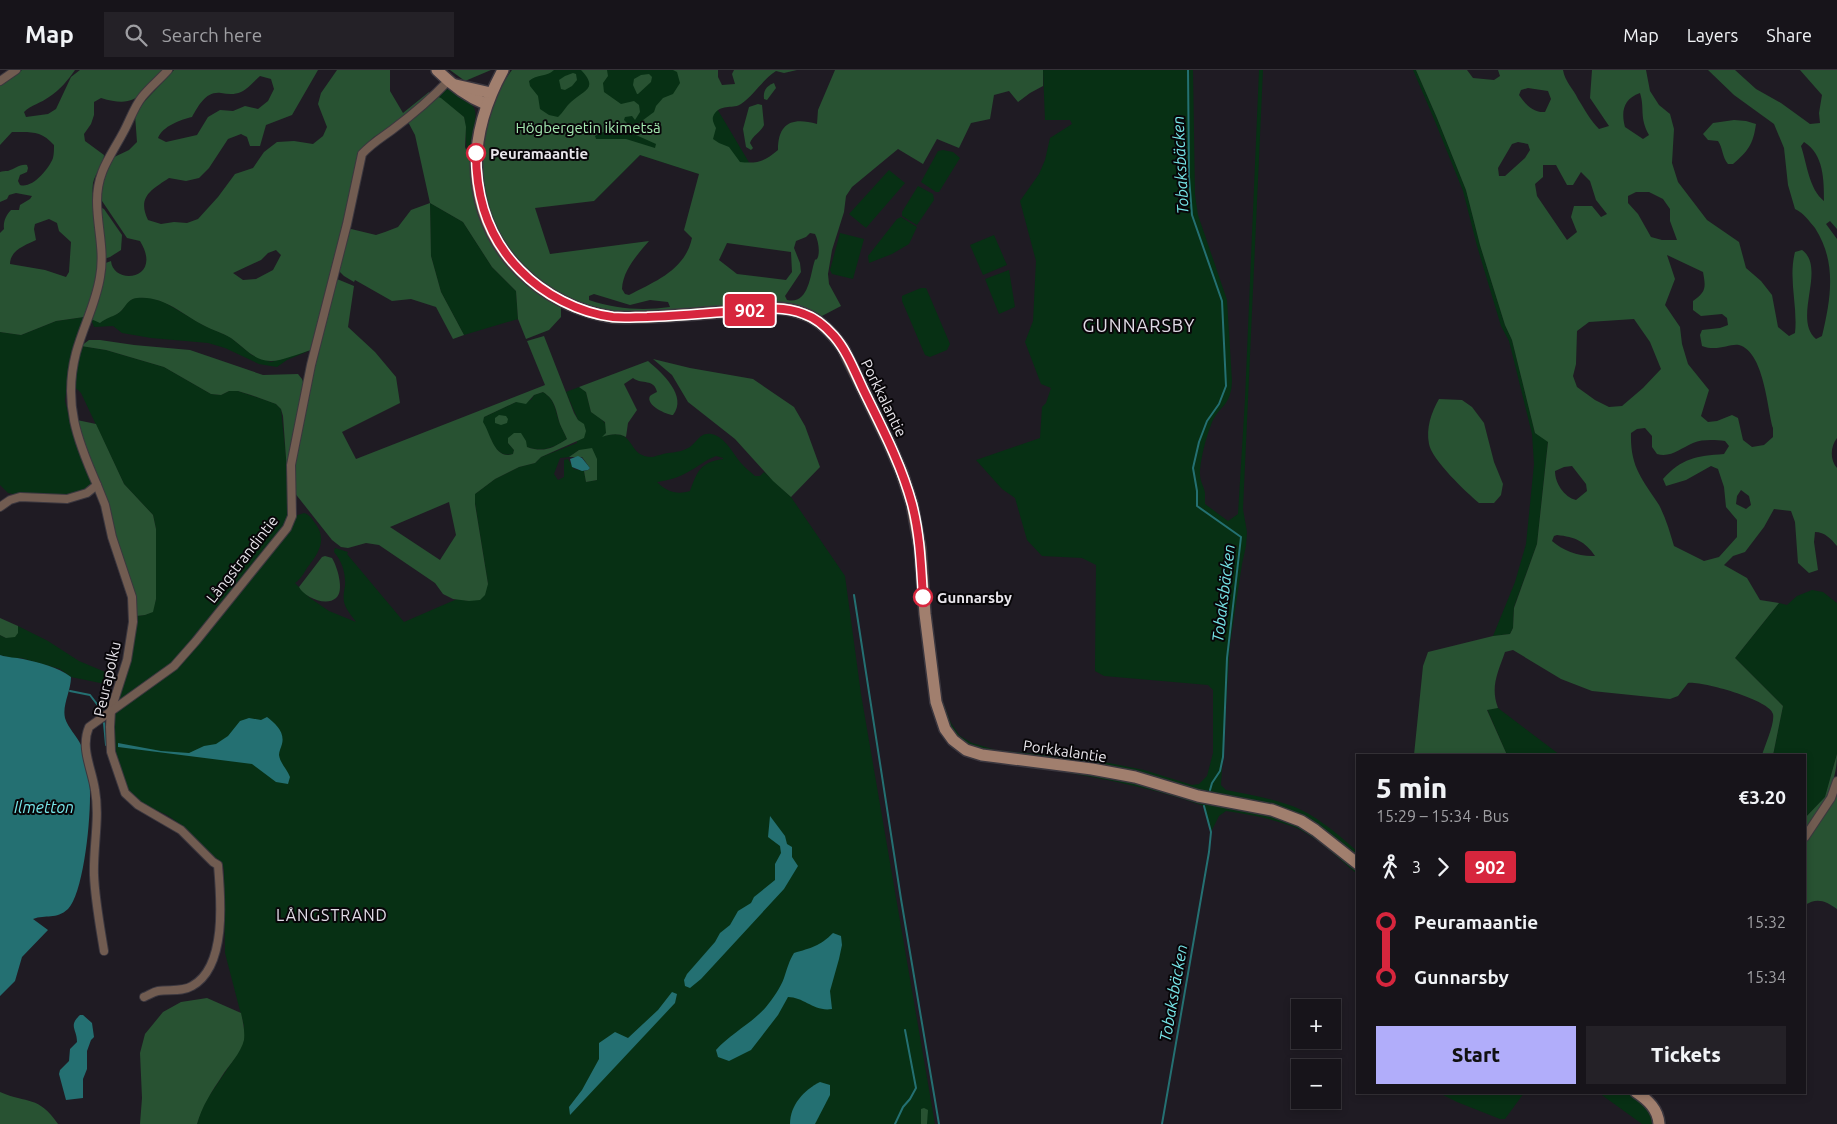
<!DOCTYPE html>
<meta charset="utf-8">
<style>
:root{--surface:#17141a;--page:#242127;--text:#f1f3f6;--muted:#9e9ea2;--line:#363339;--accent:#b1adfa}
body{margin:0;font-family:Ubuntu,sans-serif;background:var(--page);color:var(--text);height:100vh;display:flex;flex-direction:column;font-size:19px;white-space:nowrap}
*{box-sizing:border-box;margin:0}
p{font-size:16px;color:var(--muted)}
.icon{flex:none;width:28px;height:28px;fill:none;stroke:currentColor;stroke-width:2;stroke-linecap:round;stroke-linejoin:round}
.map{position:relative;flex:1;overflow:hidden}
.sheet{position:absolute;left:1356px;top:684px;width:450px;height:340px;display:flex;flex-direction:column;background:var(--surface);border-radius:0px;box-shadow:0 2px 8px #0003,0 0 0 1px var(--line)}
.sheet>*{flex:none}
.badge{padding:0 10px;border-radius:4px;font-size:18px;line-height:32px}
.fabs{position:absolute;left:1291px;top:929px;display:grid;gap:10px}
.fabs a{display:grid;place-items:center;width:50px;height:50px;border-radius:0px;background:var(--surface);box-shadow:0 2px 8px #0003,0 0 0 1px var(--line);font-size:25px}
.map>.badge{position:absolute;translate:-50% -50%;box-shadow:0 0 0 2px #fff}
.legs{display:flex;align-items:center;gap:8px;height:55px;padding:0 20px;font-size:16px}
.legs p{margin-inline-start:auto}
.overview{display:flex;align-items:center;justify-content:space-between;height:85px;padding:0 20px}
h1{font-size:28px;font-weight:800;line-height:38px}
.action{display:flex;gap:10px;margin-top:auto;padding:10px 20px}
.action a{flex:1;height:58px;border-radius:0px;background:var(--accent);color:#111;font-size:20px;font-weight:800;line-height:58px;text-align:center}
.action a+a{background:var(--page);color:var(--text)}
ul{padding:0 20px;list-style:none}
li{display:flex;align-items:center;gap:18px;height:55px;font-size:19px}
li i{display:grid;place-items:center;width:8px;height:100%;margin:0 6px;background:currentColor}
li i::after{content:'';width:12px;height:12px;margin:-6px;border:4px solid;border-radius:50%;background:var(--surface)}
li p{margin-inline-start:auto}
li:first-child i{background:linear-gradient(#0000 50%,currentColor 0)}
li:last-child i{background:linear-gradient(currentColor 50%,#0000 0)}
header{display:flex;align-items:center;gap:30px;box-sizing:border-box;height:70px;padding:0 25px;background:var(--surface);border-bottom:1px solid var(--line)}
header strong{font-size:24px}
nav{display:flex;gap:28px;margin-inline-start:auto;font-size:18px}
.search{width:350px;height:45px;background:var(--page);display:flex;align-items:center;gap:12px;box-sizing:border-box;padding:0 18px;border-radius:0px;color:var(--muted);font-size:19px}
.map>svg:first-child{display:block}
.green{fill:#073014;fill-rule:evenodd}
.forest{fill:#285232;fill-rule:evenodd}
.water{fill:#247072}
.lines{fill:none;stroke-linecap:round;stroke-linejoin:round}
.stream{stroke:#247072;stroke-width:2}
.street-casing{stroke:#3b373f;stroke-width:10}
.secondary-casing{stroke:#3b373f;stroke-width:14}
.street{stroke:#715c51;stroke-width:8}
.secondary{stroke:#a17f6e;stroke-width:11}
.line-1-casing{stroke:#fff;stroke-width:11}
.line-1{stroke:#d7263d;stroke-width:8}
.stop-1-dot{fill:#fff;stroke:#d7263d;stroke-width:2.5}
.labels{text-anchor:middle;dominant-baseline:central;stroke-width:4;stroke-linejoin:round;paint-order:stroke}
.park-label{font-size:15px;fill:#a3e7af;stroke:#080609}
.stop-label{font-size:15px;font-weight:bold;fill:#e9e6ec;stroke:#080609;text-anchor:start}
.street-label{font-size:15px;fill:#e9e6ec;stroke:#080609}
.water-label{font-size:16px;font-style:italic;fill:#77e6e9;stroke:#080609}
.neighbourhood-label{font-size:16px;letter-spacing:1px;fill:#e1dbe6;stroke:#080609}
.quarter-label{font-size:18px;letter-spacing:1px;fill:#e1dbe6;stroke:#080609}
</style>
<header>
<strong>Map</strong>
<div class="search"><svg class="icon" aria-label="search" viewBox="0 0 24 24"><circle cx="10" cy="10" r="6"/><path d="M15 15l6 6"/></svg>Search here</div>
<nav><a>Map</a><a>Layers</a><a>Share</a></nav>
</header>
<div class="map">
<svg width="1837" height="1054" viewBox="0 0 1837 1054">
<rect width="100%" height="100%" fill="#1f1b23"/>
<g class="green">
<polygon points="540,0 694,0 769,126 640,85 594,131 583,121 508,32"/>
<path d="M1043,0H1193L1195,125L1198,145L1227,230L1232,311C1231,338 1218,335 1211,355C1206,367 1200,391 1200,404C1200,412 1204,416 1205,423C1205,426 1205,431 1205,434L1228,451L1238,444L1245,329L1259,0H1263L1243,439L1247,462L1246,476L1242,494L1230,574L1221,715L1226,720C1245,724 1265,727 1283,733C1312,741 1335,762 1357,781V789L1305,748L981,680L968,676L958,670L945,652L933,585L929,529L942,629L951,653L960,666L972,673L996,680L1094,690L1144,700L1192,715L1199,714L1207,706L1213,683V620L1208,615L1104,606L1095,601L1096,495L1082,488L1042,486L1027,470L1015,428L1002,419L976,390L1040,368L1042,337L1046,333L1051,318L1041,314L1025,272L1033,251L1036,191L1020,131L1039,104L1045,90L1050,68L1072,54L1070,50H1045Z"/>
<polygon points="1413,0 1416,0 1437,48 1466,120 1480,175 1505,255 1512,270 1535,363 1548,371 1537,474 1514,537 1513,558 1510,564 1493,566 1515,512 1526,474 1534,394 1532,364 1509,271 1501,256 1477,176 1463,121 1434,49"/>
<path d="M444,19C451,19 456,23 462,27C466,30 471,33 474,38C479,47 470,77 470,90C464,74 467,63 464,47L436,26Z"/>
<polygon points="943,80 953,82 960,88 939,122 936,122 921,112 938,81"/>
<polygon points="889,100 905,113 866,158 849,144"/>
<polygon points="918,116 933,124 934,130 917,155 902,146 902,142"/>
<polygon points="430,133 463,152 492,197 516,221 518,249 464,265 441,222 431,186"/>
<polygon points="901,147 917,157 909,174 892,184 869,193 868,186 897,149"/>
<polygon points="840,163 864,169 853,209 832,204 830,200"/>
<polygon points="994,165 1007,195 983,205 970,175"/>
<polygon points="1009,200 1015,237 999,244 985,209"/>
<polygon points="921,218 926,218 927,220 950,274 947,280 930,287 925,285 902,231 902,226 904,225"/>
<polygon points="136,227 151,228 164,232 203,255 230,267 252,285 271,292 311,280 287,290 277,297 259,294 225,278 208,273 151,268 122,263 113,256 94,257 91,249 100,252 108,247 117,244 122,240 127,232"/>
<polygon points="84,247 70,290 65,331 77,378 93,412 87,420 63,426 24,426 8,423 0,415 0,262 21,265 56,251"/>
<path d="M81,276L106,280L164,297L211,324L221,325L229,321H238L268,331L276,334L281,339L288,407L295,446L304,443C310,445 312,449 315,453C328,470 318,484 307,498C304,503 300,510 295,513L310,528L329,541L356,552C352,546 346,540 344,532C343,526 344,522 345,516C346,504 342,491 334,482L335,478L348,482L347,484L404,552L457,529L469,531L488,514L475,433V424L495,409L519,397L535,393L541,387L577,373L578,350L566,322L579,317L586,322L591,342C600,348 613,355 604,366C638,357 625,387 652,387C654,387 658,385 660,385C668,382 679,383 686,379C697,375 699,359 715,365C727,370 733,384 741,393C745,398 751,402 755,406H760L764,402L791,427L845,506L861,624L935,1054H927V1040L921,1048V1054H197L201,1041L207,1029L234,989L244,956L225,883L224,800L222,792C202,781 190,759 170,747C159,740 146,738 136,729C126,719 123,708 119,695C114,678 110,660 113,642C120,610 136,579 136,546L145,545L152,542L156,529V459L153,445L124,414L81,323L77,319L71,320ZM579,380L597,410L586,412L584,401L574,399L568,389L564,390V407L558,410L554,404L560,388L569,387ZM716,386L723,388V389C700,392 697,402 690,421C677,425 667,422 657,412C669,410 678,408 688,402C698,397 705,390 716,386Z"/>
<path d="M543,322C556,330 555,341 560,354C562,359 565,364 567,369C541,386 536,378 508,373L514,380L513,384C493,389 491,364 482,352L484,347L516,332L531,330L534,325Z"/>
<polygon points="1812,520 1823,522 1837,533 1837,684 1825,727 1805,748 1805,685 1773,685 1783,636 1735,588 1779,533 1787,535 1797,526"/>
<polygon points="18,556 48,571 79,591 110,604 115,610 105,614 71,607 60,599 21,588 11,588 0,585 0,565 6,568 18,563"/>
<polygon points="1498,638 1560,685 1507,685 1487,639"/>
<path d="M986,690L1085,701L1138,711L1282,747L1298,754L1357,798V804C1339,789 1316,766 1294,757C1273,749 1249,744 1226,741L1219,746L1211,762L1204,736C1134,711 1060,701 986,690Z"/>
<polygon points="1439,1023 1524,1023 1505,1049 1500,1049 1457,1032"/>
<path d="M1599,1023C1629,1023 1645,1020 1655,1054H1642Z"/>
</g>
<g class="forest">
<path d="M22,0H75C68,10 60,20 49,27C41,33 31,35 24,42L26,47L48,44L56,39L71,7L80,0H164C141,24 137,39 101,28L94,32V45L91,54L84,64L85,71L104,85C104,95 95,103 93,113C91,130 96,147 97,164C100,198 96,216 84,247L56,251L21,265L0,262V163L4,159C3,152 6,145 11,140H19L20,135L30,129L32,126L16,123L9,125L7,129L0,132V102C2,101 5,101 8,101C15,99 19,94 27,95L28,98L27,102L20,105L18,111L20,115C32,119 49,99 53,88C54,84 54,79 54,75C41,60 30,62 12,62L0,75V16ZM49,149L57,153L59,161L71,172L69,202L66,207L45,200L10,194C10,180 26,175 36,170L34,159L35,154Z"/>
<path d="M174,0H318L292,45L266,55L260,76H250L247,67L241,64L228,69L209,98L199,108L186,111L169,108C151,120 137,127 148,150L161,154L174,152L187,153L198,149L218,127L235,104L253,98L264,82L277,72L294,71L313,74L323,66L327,57L318,34L321,23L337,0H390V21L403,43L429,22L430,26L399,52L374,67L361,79L356,94L346,140L311,280C301,283 279,292 270,291C253,290 244,277 231,268C223,263 212,260 203,255C182,244 163,225 137,228C126,229 126,239 117,244C112,247 106,248 100,253L91,249L103,194L111,191C113,216 164,210 140,171L127,168L100,128L101,111L110,89L129,80L137,72L135,45L144,32ZM260,6L271,9L274,19L268,31L258,39L245,36L233,41L220,40L208,47L197,65L166,72L158,68C163,56 180,50 192,47C199,35 206,21 221,23C228,24 234,25 241,22C248,19 254,11 260,6ZM276,180L281,185L273,200L256,209L243,210L233,203L261,190L268,183Z"/>
<polygon points="450,0 491,0 465,11"/>
<path d="M512,0H554C547,7 537,4 529,11L530,16L538,26L540,39L549,45L558,47C563,43 566,36 571,32C584,20 599,19 581,0H607L608,6L603,13L604,22L621,34L634,31L639,35L640,42L635,50L632,46L625,47L624,50L629,55L627,62C616,64 605,58 595,66L596,69H626L655,78L656,74L636,65L635,56L654,42L656,36L663,28L673,24L680,13L677,2L673,0H718V7L722,15L735,14L732,4L734,0H797L784,3L776,1C762,10 755,24 741,34C734,39 722,34 715,43C711,48 713,52 716,58L713,69L719,73L729,77L740,92C758,94 765,91 778,80C778,52 793,47 817,54L818,40L835,0H1043V16L1030,23L1018,32L1009,21L994,25L990,49L971,53L959,78L937,69L923,94L898,79L852,117L846,126L844,142L832,180L828,204L829,214L841,236L820,247L803,239L631,244C608,241 583,237 561,226C505,197 474,136 483,74C488,45 494,24 512,0ZM640,85L699,104L684,160L692,168C685,200 656,211 629,225L625,224L622,219C623,200 637,185 649,171L550,184L535,138L594,131ZM810,163L815,164C818,170 820,180 818,187C815,193 816,186 814,193C810,207 808,235 787,230L785,226L801,202L800,193L794,178L796,171L806,167ZM727,173L791,182L792,202L786,210L737,204L719,190ZM594,224L630,235L650,230L668,232L670,237C642,241 616,239 589,230V226Z"/>
<path d="M1416,0H1467L1473,8L1494,10L1500,6L1498,0H1563C1565,12 1573,18 1578,29C1585,40 1590,50 1599,59L1609,56L1590,28L1592,0H1646L1650,21L1659,35L1670,44L1674,59L1672,93L1678,112L1707,150L1739,172L1746,198L1761,211L1772,225L1778,257L1789,266L1795,263C1798,236 1788,209 1795,182L1802,180C1827,198 1792,249 1816,269L1822,266C1831,228 1837,192 1815,158C1809,151 1804,143 1795,139L1788,115L1784,78L1774,54L1734,25L1708,0H1735L1756,19L1781,33L1810,54L1820,53L1819,43L1822,25L1800,0H1837V159L1830,151L1826,154L1837,169V368C1830,377 1830,390 1837,398V476C1831,469 1825,462 1815,462L1814,472L1818,500L1809,503L1798,493L1795,452L1791,441L1774,439L1764,457L1745,482L1733,486L1724,495L1747,508L1760,530L1779,533L1735,588L1783,636L1773,685H1762C1765,675 1775,653 1773,644C1770,630 1702,611 1688,613L1678,626L1670,629L1592,621L1561,609L1513,580L1505,582C1498,602 1490,617 1498,638L1487,640L1507,685H1414L1423,596L1428,582L1493,566L1510,564L1513,558L1514,538L1537,474L1548,372L1535,363L1512,270L1505,255L1480,175L1466,120L1437,48ZM1528,18L1548,21L1551,29L1545,42C1533,43 1525,34 1519,25L1521,20ZM1640,23C1645,39 1639,47 1649,65L1643,69L1625,57C1621,42 1623,29 1640,23ZM1518,72L1528,74L1530,80L1525,88L1505,106H1499L1498,98L1512,74ZM1804,72C1824,84 1824,111 1824,131C1809,119 1807,94 1801,76ZM1543,95H1556L1567,115H1573L1581,102L1590,111L1596,130L1607,144L1601,147L1592,136H1574L1571,147L1577,162L1567,170L1537,126L1535,114L1543,107ZM1636,122H1649L1663,129L1670,139V151L1677,170H1662L1651,167L1638,144L1628,133V126ZM1667,185L1703,202C1706,218 1706,222 1693,231V240L1701,246L1722,244L1727,248L1728,255L1720,258L1702,260L1700,265L1702,276C1718,282 1730,273 1739,275C1764,282 1767,337 1773,358V367L1764,375L1752,377L1743,370L1738,348L1732,345L1717,351L1708,352L1701,346L1709,320L1688,294L1682,274L1680,257L1665,235L1675,209ZM1634,249L1650,272L1661,299L1643,318L1622,336L1609,337L1595,330L1577,317L1573,306L1576,294L1577,261L1589,252ZM1645,358L1652,366V377L1657,384C1671,388 1681,378 1693,373C1703,369 1715,370 1725,371L1729,376L1724,384C1696,386 1682,388 1663,409L1666,416L1686,410L1711,396L1718,399L1724,417L1726,437L1737,450V467L1719,487L1704,491L1674,476C1670,463 1666,448 1659,435C1642,409 1630,397 1631,363L1637,359ZM1572,396L1586,414L1587,421L1576,430C1564,427 1555,413 1555,401L1564,397ZM1741,420L1749,426L1751,435L1746,439L1736,434L1737,426ZM1557,465C1575,467 1585,471 1595,486C1580,487 1563,481 1552,471L1554,466Z"/>
<polygon points="573,3 576,4 577,10 572,16 565,20 561,19 559,10 565,6"/>
<polygon points="649,4 652,7 651,12 638,24 637,24 633,15 634,9 641,5"/>
<path d="M774,13L776,18L767,30L764,29C763,21 766,16 774,13Z"/>
<polygon points="436,26 441,28 464,47 466,57 465,77 470,90 478,138 531,216 561,237 561,247 549,260 526,269 518,249 516,221 492,197 463,152 430,133 431,186 441,222 464,265 453,269 436,237 411,229 392,231 355,210 354,212 344,206 339,201 347,158 376,165 385,162 398,157 411,140 430,133 415,65 407,50"/>
<path d="M758,34L762,35L764,55C761,62 752,66 750,73L753,78L751,80L746,77L743,59L749,37Z"/>
<path d="M1734,50L1746,51L1756,54C1753,75 1748,81 1733,94H1728C1722,87 1723,78 1718,71L1708,70L1703,64L1713,53Z"/>
<polygon points="100,137 104,139 122,165 121,180 110,187 104,189"/>
<path d="M337,209L354,216L348,257L375,282L396,307L400,333L342,362L356,389L545,315L527,271L544,266L574,343L578,350L584,354L586,361L584,368L541,387L535,393L519,397L495,409L475,424V434L488,514L485,525L480,530L469,531L453,529L443,524L435,513L379,475L366,473L348,478L341,477L332,470L294,422V397L312,296ZM543,322C556,330 556,341 560,354C562,359 565,364 567,369C553,378 544,383 527,377L526,371L521,363H514L508,368V373L514,380L513,384C494,390 491,364 483,352L484,347L516,332L526,334L534,325ZM449,432L456,465L440,490L390,457Z"/>
<polygon points="89,270 100,270 134,275 190,280 263,305 298,304 302,309 304,315 287,402 283,346 281,339 276,334 251,325 238,321 229,321 221,325 211,324 164,297 106,280 81,276"/>
<polygon points="653,289 690,298 753,309 794,337 805,356 820,397 791,427 773,411 735,369 688,332 672,305"/>
<path d="M648,291C662,303 688,326 673,345C667,345 645,335 650,326C652,324 655,323 657,322C654,308 642,315 633,308L624,314L637,340L628,353L626,367C618,363 611,364 602,367L606,363L605,352L591,342L586,322L579,317Z"/>
<path d="M1439,329L1462,330L1472,337L1484,353L1494,392L1503,414L1501,425L1494,433H1479C1466,422 1432,390 1429,374C1426,358 1431,343 1439,329Z"/>
<polygon points="499,345 506,346 508,349 507,353 501,355 495,353 495,348"/>
<polygon points="77,350 96,354 124,414 153,445 156,459 156,529 153,542 145,545 136,546 135,527 118,476 106,426 84,378"/>
<polygon points="592,378 597,389 597,410 586,412 584,401 588,400 590,398 582,387 569,387 579,380"/>
<path d="M325,486L332,488C337,496 345,521 336,528C326,537 304,527 299,517L322,487Z"/>
<polygon points="0,548 18,556 18,563 15,567 6,568 0,565"/>
<path d="M1837,684C1837,715 1822,737 1805,761V748L1825,727Z"/>
<path d="M1837,722V839C1826,831 1817,827 1805,835V773L1834,730Z"/>
<path d="M207,928L241,943C243,952 245,961 244,970C241,983 229,995 222,1006C212,1021 202,1036 197,1054H140L142,1028L140,983L145,964L163,942L181,932Z"/>
<path d="M0,1022C28,1034 38,1025 58,1054H0Z"/>
<polygon points="924,1038 928,1040 927,1054 921,1054 921,1039"/>
</g>
<g class="water">
<polygon points="578,386 582,388 590,398 588,400 582,401 572,397 570,389"/>
<path d="M0,585C9,588 15,587 23,589C40,593 58,597 71,607C71,621 62,635 65,648C68,658 77,666 81,675C85,685 87,698 89,708C93,732 85,822 68,839C56,850 46,844 33,849L48,860L22,887L15,911L0,926Z"/>
<path d="M267,647C276,654 285,662 282,674C281,678 279,681 279,685C280,693 287,699 290,707L288,714L276,712L252,694L118,677V673L161,681L189,683L204,676L216,674L228,666L240,651L249,648L261,650Z"/>
<polygon points="770,746 785,766 787,774 792,777 792,787 798,796 784,819 701,909 690,918 685,916 684,910 687,904 715,872 720,863 730,855 738,841 751,833 754,827 775,810 775,794 781,783 780,776 768,767"/>
<path d="M833,863L841,866L842,875L839,889L830,921L832,939C814,942 804,927 788,927L778,945L751,980L729,991L718,987L716,980C730,964 751,954 766,937C772,930 781,917 784,908C787,899 789,891 794,883C811,878 820,876 833,863Z"/>
<polygon points="672,922 677,924 675,933 570,1045 569,1037 582,1020 599,989 599,973 615,962 628,968 658,940"/>
<path d="M80,945H83L92,953L94,967L91,970L87,981V999L83,1009V1028L66,1030L59,1004L60,1000L69,991L70,979L77,972C77,959 68,956 80,945Z"/>
<path d="M820,1012L830,1015V1025L815,1054H790C790,1035 804,1020 820,1012Z"/>
</g>
<g class="lines">
<g class="stream">
<polyline points="1188,0 1189,107 1192,145 1222,231 1226,316 1219,334 1207,351 1199,372 1193,398 1197,421 1197,436 1241,467 1227,588 1223,687 1220,701 1212,713 1210,720"/>
<polyline points="854,525 901,829 939,1054"/>
<polyline points="70,621 90,625 103,642"/>
<polyline points="104,653 106,675"/>
<polyline points="895,1054 903,1037 910,1029 916,1018 905,960"/>
<polyline points="1162,1054 1209,782 1211,762 1204,736"/>
</g>
<defs>
<g id="street">
<polyline points="0,11 16,0"/>
<path d="M97,415L105,435L112,467L132,527L133,552L127,590L111,640L110,657L111,682L125,723L138,735L181,760L213,792L218,795C221,829 227,897 192,916C182,922 169,919 158,921C153,922 149,925 144,927"/>
<path d="M0,437L10,430L20,427L67,429L87,423L97,415C77,370 63,333 76,283C83,257 96,233 100,207C105,181 97,157 97,131C97,101 111,86 124,61C130,50 134,37 142,27C149,18 160,9 168,0"/>
<polyline points="1805,767 1831,728 1837,711"/>
<path d="M104,881C100,856 95,830 94,805C93,777 100,748 95,720C92,699 80,678 89,657L174,596L196,571L287,458L292,446L291,395L311,295L347,154L362,84C371,74 381,68 392,60C412,45 431,29 448,11"/>
</g>
<g id="secondary">
<path d="M437,0C451,14 468,27 486,34"/>
<path d="M503,0C479,44 468,93 484,142C502,198 554,238 612,247C623,248 635,247 646,247C671,246 696,244 722,242C748,240 779,233 804,244C821,250 833,264 843,278L889,373L902,403L912,434L920,478L925,544L936,632L945,659L953,670L966,680L982,685L1092,699L1135,707L1198,726L1272,740L1301,751L1315,760L1358,794"/>
<polyline points="456,15 491,23"/>
<path d="M1636,1022C1648,1030 1658,1039 1659,1054"/>
</g>
</defs>
<use href="#street" class="street-casing"/>
<use href="#secondary" class="secondary-casing"/>
<use href="#street" class="street"/>
<use href="#secondary" class="secondary"/>
</g>
<g class="lines">
<defs>
<path id="line-1" d="M476,83C476,127 488,168 520,200C543,224 579,243 613,247C624,248 636,247 647,247C677,246 707,243 737,241C759,239 783,235 804,244C816,248 826,257 834,266C847,281 855,302 863,319C881,356 901,393 912,434C920,464 921,496 923,527"/>
</defs>
<use href="#line-1" class="line-1-casing"/>
<use href="#line-1" class="line-1"/>
</g>
<g class="stop-1-dot">
<circle cx="476" cy="83" r="9"/>
<circle cx="923" cy="527" r="9"/>
</g>
<g class="labels">
<g class="park-label">
<text x="588" y="57">Högbergetin ikimetsä</text>
</g>
<g class="stop-label">
<text x="490" y="83">Peuramaantie</text>
<text x="937" y="527">Gunnarsby</text>
</g>
<g class="street-label">
<text transform="translate(884 328) rotate(64)">Porkkalantie</text>
<text transform="translate(242 489) rotate(-52)">Långstrandintie</text>
<text transform="translate(107 609) rotate(-77)">Peurapolku</text>
<text transform="translate(1065 681) rotate(8)">Porkkalantie</text>
</g>
<g class="water-label">
<text transform="translate(1180 95) rotate(-93)">Tobaksbäcken</text>
<text transform="translate(1223 523) rotate(-83)">Tobaksbäcken</text>
<text x="44" y="737">Ilmetton</text>
<text transform="translate(1173 923) rotate(-80)">Tobaksbäcken</text>
</g>
<g class="neighbourhood-label">
<text x="332" y="845">LÅNGSTRAND</text>
</g>
<g class="quarter-label">
<text x="1139" y="255">GUNNARSBY</text>
</g>
</g>
</svg>
<div class="fabs">
<a>+</a>
<a>−</a>
</div>
<b class="badge" style="left:750px;top:240px;background:#d7263d;color:#fff">902</b>
<section class="sheet">
<div class="overview"><div><h1>5 min</h1><p>15:29 – 15:34 · Bus</p></div><b>€3.20</b></div>
<div class="legs"><svg class="icon" aria-label="walk" viewBox="0 0 24 24"><circle cx="13" cy="4" r="2"/><path d="M13 8l-2 6 4 7M11 14l-3 7M7 12l3-4h3l4 4"/></svg>3<svg class="icon" aria-label="forward" viewBox="0 0 24 24"><path d="M9 5l7 7-7 7"/></svg><b class="badge" style="background:#d7263d;color:#fff">902</b></div>
<ul>
<li><i style="color:#d7263d"></i><b>Peuramaantie</b><p>15:32</p></li>
<li><i style="color:#d7263d"></i><b>Gunnarsby</b><p>15:34</p></li>
</ul>
<div class="action"><a>Start</a><a>Tickets</a></div>
</section>
</div>
